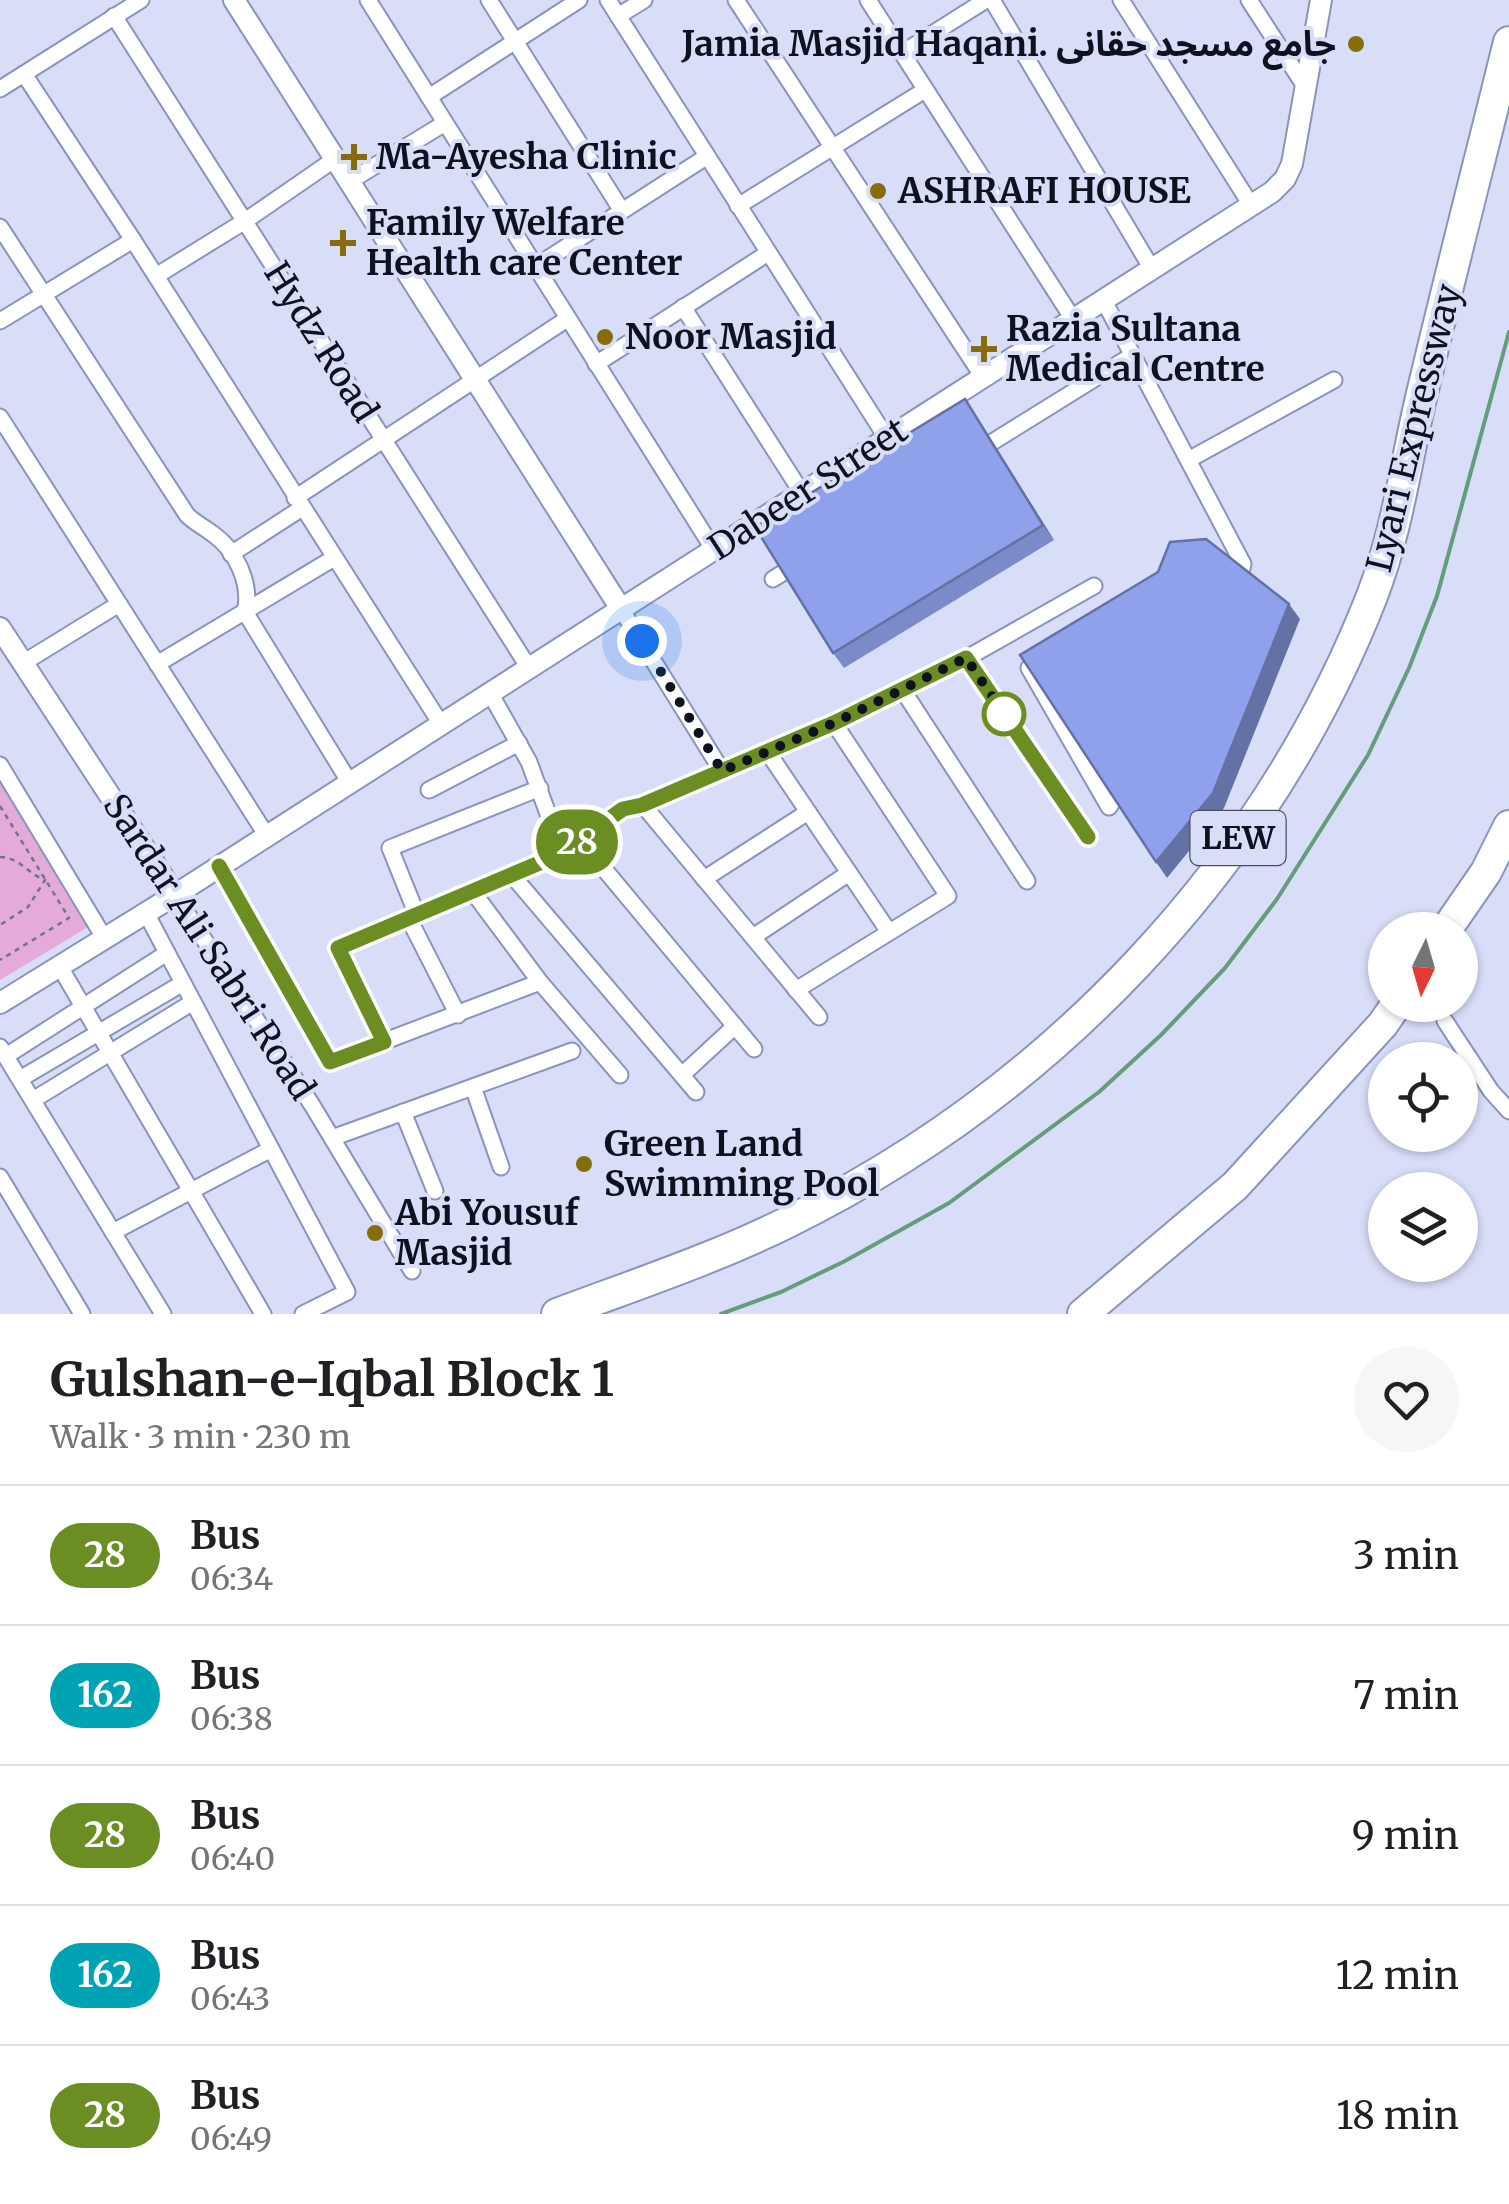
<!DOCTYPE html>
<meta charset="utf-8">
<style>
:root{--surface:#fff;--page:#f6f6f6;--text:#202124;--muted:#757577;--line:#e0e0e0}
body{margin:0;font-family:Merriweather,"Noto Sans Arabic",serif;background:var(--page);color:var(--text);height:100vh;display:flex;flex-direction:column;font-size:38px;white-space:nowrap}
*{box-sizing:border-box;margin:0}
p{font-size:32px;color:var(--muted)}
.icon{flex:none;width:55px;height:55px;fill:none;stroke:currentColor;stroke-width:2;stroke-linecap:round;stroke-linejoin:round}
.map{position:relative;height:1314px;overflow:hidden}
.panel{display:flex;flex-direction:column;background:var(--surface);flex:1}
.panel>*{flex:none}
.badge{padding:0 20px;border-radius:32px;font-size:35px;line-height:65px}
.needle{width:65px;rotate:185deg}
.fabs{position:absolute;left:1368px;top:912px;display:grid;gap:20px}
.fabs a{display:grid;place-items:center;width:110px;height:110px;border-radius:50%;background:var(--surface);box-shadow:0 2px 8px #0004;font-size:50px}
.you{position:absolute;width:50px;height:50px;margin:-25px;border:8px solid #fff;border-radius:50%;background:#1a73e8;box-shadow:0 0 0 15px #1a73e833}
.map>.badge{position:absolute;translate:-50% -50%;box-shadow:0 0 0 5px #fff}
.round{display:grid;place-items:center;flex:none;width:105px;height:105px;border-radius:52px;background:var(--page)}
.headline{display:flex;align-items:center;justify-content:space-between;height:170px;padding:0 50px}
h1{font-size:48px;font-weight:700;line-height:75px}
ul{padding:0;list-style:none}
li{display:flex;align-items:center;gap:30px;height:140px;padding:0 50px;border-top:2px solid var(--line)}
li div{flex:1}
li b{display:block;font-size:38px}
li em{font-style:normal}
li .badge{min-width:110px;font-weight:700;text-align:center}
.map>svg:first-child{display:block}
.green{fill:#e4abd9}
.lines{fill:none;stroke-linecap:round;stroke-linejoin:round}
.stream{stroke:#659c7b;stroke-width:4}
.minor-casing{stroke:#8a94bb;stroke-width:19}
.tertiary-casing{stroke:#8a94bb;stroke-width:24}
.motorway-casing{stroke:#8a94bb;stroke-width:34}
.path{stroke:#6f7488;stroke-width:2.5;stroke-dasharray:5 5;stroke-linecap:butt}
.minor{stroke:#fff;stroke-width:15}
.tertiary{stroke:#fff;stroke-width:20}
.motorway{stroke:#fff;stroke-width:30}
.wall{fill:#7b8ac9}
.shaded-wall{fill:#6471a4}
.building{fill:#8fa1ea;stroke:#6471a4;stroke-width:2.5}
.line-casing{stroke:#fff;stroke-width:22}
.line{stroke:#6b8e23;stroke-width:15}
.walk{stroke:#0e111f;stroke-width:10;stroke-dasharray:0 18}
.poi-dot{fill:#856d0b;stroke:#d8def8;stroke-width:4}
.stop-dot{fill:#fff;stroke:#6b8e23;stroke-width:5}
.labels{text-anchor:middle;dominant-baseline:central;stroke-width:8;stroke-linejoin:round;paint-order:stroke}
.shield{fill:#d8def8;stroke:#4b4e60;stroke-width:2.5}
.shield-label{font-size:32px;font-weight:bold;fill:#0e111f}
.poi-label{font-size:35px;font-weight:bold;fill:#0e111f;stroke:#d8def8;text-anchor:start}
.street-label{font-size:35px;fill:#0e111f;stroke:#d8def8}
</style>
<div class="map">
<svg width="1509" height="1314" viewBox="0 0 1509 1314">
<rect width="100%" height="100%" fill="#d8def8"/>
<polygon class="green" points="0,777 93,924 0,980"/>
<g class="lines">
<polyline class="stream" points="721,1314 781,1292 845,1261 949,1203 1099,1092 1161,1035 1225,968 1277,899 1368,755 1409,668 1437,596 1509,332"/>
<defs>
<g id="minor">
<polyline points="368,0 714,550"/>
<polyline points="489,0 622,211"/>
<polyline points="608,0 886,437"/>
<polyline points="736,0 983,377"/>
<polyline points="868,0 1073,319"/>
<polyline points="992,0 1152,269"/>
<polyline points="1121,0 1251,205"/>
<polyline points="1249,0 1306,88"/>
<polyline points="114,16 529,668"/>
<polyline points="618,16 644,0"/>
<polyline points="902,53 986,0"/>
<polyline points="24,74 133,240 441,724"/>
<polyline points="0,89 141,0"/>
<polyline points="429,97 579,0"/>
<polyline points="350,181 445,123"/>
<polyline points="738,206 925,90"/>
<path d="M0,227L187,515C195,523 204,527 213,534C236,550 252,584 245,612L350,783"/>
<polyline points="535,267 706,157"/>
<polyline points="156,276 245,221 335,159"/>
<polyline points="1104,301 1243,564 1238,585"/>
<polyline points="683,307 802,493"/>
<polyline points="0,321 133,240"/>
<polyline points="596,364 768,253"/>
<polyline points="0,417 267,836"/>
<polyline points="978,451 1131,356"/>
<polyline points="1190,459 1334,380"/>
<polyline points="295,498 567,319"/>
<polyline points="231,554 302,508"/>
<polyline points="773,579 797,564"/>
<polyline points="621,609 722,771"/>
<polyline points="966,658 1089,837"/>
<polyline points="1039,661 1029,668 1109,807 1125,783"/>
<polyline points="23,663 119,604"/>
<polyline points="157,664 334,558"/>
<polyline points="902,689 1027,881"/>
<polyline points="490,693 529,762 562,852"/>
<polyline points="767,751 889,932"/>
<polyline points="0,765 105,939"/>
<polyline points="429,790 519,743"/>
<polyline points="643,805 834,723 958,663 1094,586"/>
<polyline points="580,840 754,1049"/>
<polyline points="219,867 330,1062 540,982"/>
<polyline points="512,875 696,1092"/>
<polyline points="704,879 808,812"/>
<polyline points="473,892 540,982 620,1075"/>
<polyline points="175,895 312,1105 412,1271"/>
<polyline points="146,913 347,1292 303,1314"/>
<polyline points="417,915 390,848 540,788"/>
<polyline points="409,919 458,1015"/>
<polyline points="753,937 849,873"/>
<polyline points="60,967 263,1314"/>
<polyline points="796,990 948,896 834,723"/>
<polyline points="1445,1021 1491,1091 1509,1111"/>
<polyline points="385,1042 338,947 556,856 623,809 643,805 819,1017"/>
<polyline points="0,1047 163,1314"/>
<polyline points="6,1056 167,953"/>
<polyline points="682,1075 735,1026"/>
<polyline points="20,1079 183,983"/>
<polyline points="473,1087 501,1167"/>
<polyline points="33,1100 193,1002"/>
<polyline points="403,1112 435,1191"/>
<polyline points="332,1138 572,1051"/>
<polyline points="0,1177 82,1314"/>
<polyline points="113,1232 271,1149"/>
</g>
<g id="tertiary">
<polyline points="234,0 621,609"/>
<polyline points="0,628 175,895"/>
<polyline points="0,1003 175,895 1272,192 1285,179 1292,164 1321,0"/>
</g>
<g id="motorway">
<polyline points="1446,930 1486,872 1509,826"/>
<path d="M557,1314C634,1285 713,1259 786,1223C1049,1094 1265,869 1372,596C1398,528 1405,466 1421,398C1449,279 1480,160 1509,42"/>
<polyline points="1083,1314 1235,1186 1383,1024 1396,1005"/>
</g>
</defs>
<use href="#minor" class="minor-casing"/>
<use href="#tertiary" class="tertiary-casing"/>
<use href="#motorway" class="motorway-casing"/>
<g class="path">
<polyline points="0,806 69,918 0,960"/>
<path d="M0,857C19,857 28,874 45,880L28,907L0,925"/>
</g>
<use href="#minor" class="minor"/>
<use href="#tertiary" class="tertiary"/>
<use href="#motorway" class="motorway"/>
</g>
<polygon class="wall" points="965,399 1054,540 844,668 833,653"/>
<g class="shaded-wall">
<polygon points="965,399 975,414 1054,540 1043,525"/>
<polygon points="1289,604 1300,619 1224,808 1167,878 1156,862"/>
</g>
<g class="building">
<polygon points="965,399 1043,525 833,653 755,527"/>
<polygon points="1206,539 1289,604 1213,793 1156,862 1020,655 1158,572 1170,542"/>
</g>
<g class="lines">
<defs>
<polyline id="line" points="219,866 330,1062 384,1042 338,948 556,856 623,809 642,805 834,723 966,658 1088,837"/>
</defs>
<use href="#line" class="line-casing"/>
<use href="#line" class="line"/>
<polyline class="walk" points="642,641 722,771 834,723 966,658 1007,718 1004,714"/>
</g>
<g class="poi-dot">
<circle cx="1356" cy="44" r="10"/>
<path d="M349 142h10v10h10v10h-10v10h-10v-10h-10v-10h10z"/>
<circle cx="878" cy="191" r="10"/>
<path d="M338 228h10v10h10v10h-10v10h-10v-10h-10v-10h10z"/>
<circle cx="605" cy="337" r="10"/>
<path d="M979 334h10v10h10v10h-10v10h-10v-10h-10v-10h10z"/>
<circle cx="584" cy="1164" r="10"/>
<circle cx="375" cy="1233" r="10"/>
</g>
<circle class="stop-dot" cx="1004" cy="714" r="20"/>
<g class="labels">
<rect class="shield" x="1190.5" y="811" width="95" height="54" rx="8"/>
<g class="shield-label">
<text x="1238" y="838">LEW</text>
</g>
<g class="poi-label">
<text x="1336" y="44" text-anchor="end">Jamia Masjid Haqani. جامع مسجد حقانی</text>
<text x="376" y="157">Ma-Ayesha Clinic</text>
<text x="898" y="191">ASHRAFI HOUSE</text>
<text x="366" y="223">Family Welfare<tspan x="366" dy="40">Health care Center</tspan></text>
<text x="1006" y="329">Razia Sultana<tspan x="1006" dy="40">Medical Centre</tspan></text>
<text x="625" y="337">Noor Masjid</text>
<text x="604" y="1144">Green Land<tspan x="604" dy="40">Swimming Pool</tspan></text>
<text x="395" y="1213">Abi Yousuf<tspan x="395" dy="40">Masjid</tspan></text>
</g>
<g class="street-label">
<text transform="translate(321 342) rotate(58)">Hydz Road</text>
<text transform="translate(1414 428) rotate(-76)">Lyari Expressway</text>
<text transform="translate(808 489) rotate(-33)">Dabeer Street</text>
<text transform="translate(209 947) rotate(57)">Sardar Ali Sabri Road</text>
</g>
</g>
</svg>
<div class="fabs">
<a><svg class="needle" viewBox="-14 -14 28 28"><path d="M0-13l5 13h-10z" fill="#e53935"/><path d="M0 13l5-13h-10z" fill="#757577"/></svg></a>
<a><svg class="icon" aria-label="locate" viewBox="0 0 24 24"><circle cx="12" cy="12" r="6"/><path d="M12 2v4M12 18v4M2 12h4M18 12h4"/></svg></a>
<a><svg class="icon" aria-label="layers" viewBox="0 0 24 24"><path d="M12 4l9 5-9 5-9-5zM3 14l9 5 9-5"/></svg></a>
</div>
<div class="you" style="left:642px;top:641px"></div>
<b class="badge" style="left:577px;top:842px;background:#6b8e23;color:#fff">28</b>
</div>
<section class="panel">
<div class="headline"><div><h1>Gulshan-e-Iqbal Block 1</h1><p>Walk · 3 min · 230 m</p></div><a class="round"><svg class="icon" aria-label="heart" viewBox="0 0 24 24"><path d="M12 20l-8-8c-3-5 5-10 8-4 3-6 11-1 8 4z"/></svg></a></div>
<ul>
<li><span class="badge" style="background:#6b8e23;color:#fff">28</span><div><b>Bus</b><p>06:34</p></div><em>3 min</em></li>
<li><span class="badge" style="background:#00a3b4;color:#fff">162</span><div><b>Bus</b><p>06:38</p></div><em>7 min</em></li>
<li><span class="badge" style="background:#6b8e23;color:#fff">28</span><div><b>Bus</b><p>06:40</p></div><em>9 min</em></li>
<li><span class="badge" style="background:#00a3b4;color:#fff">162</span><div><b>Bus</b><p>06:43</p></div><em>12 min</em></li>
<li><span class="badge" style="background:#6b8e23;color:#fff">28</span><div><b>Bus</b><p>06:49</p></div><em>18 min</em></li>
</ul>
</section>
